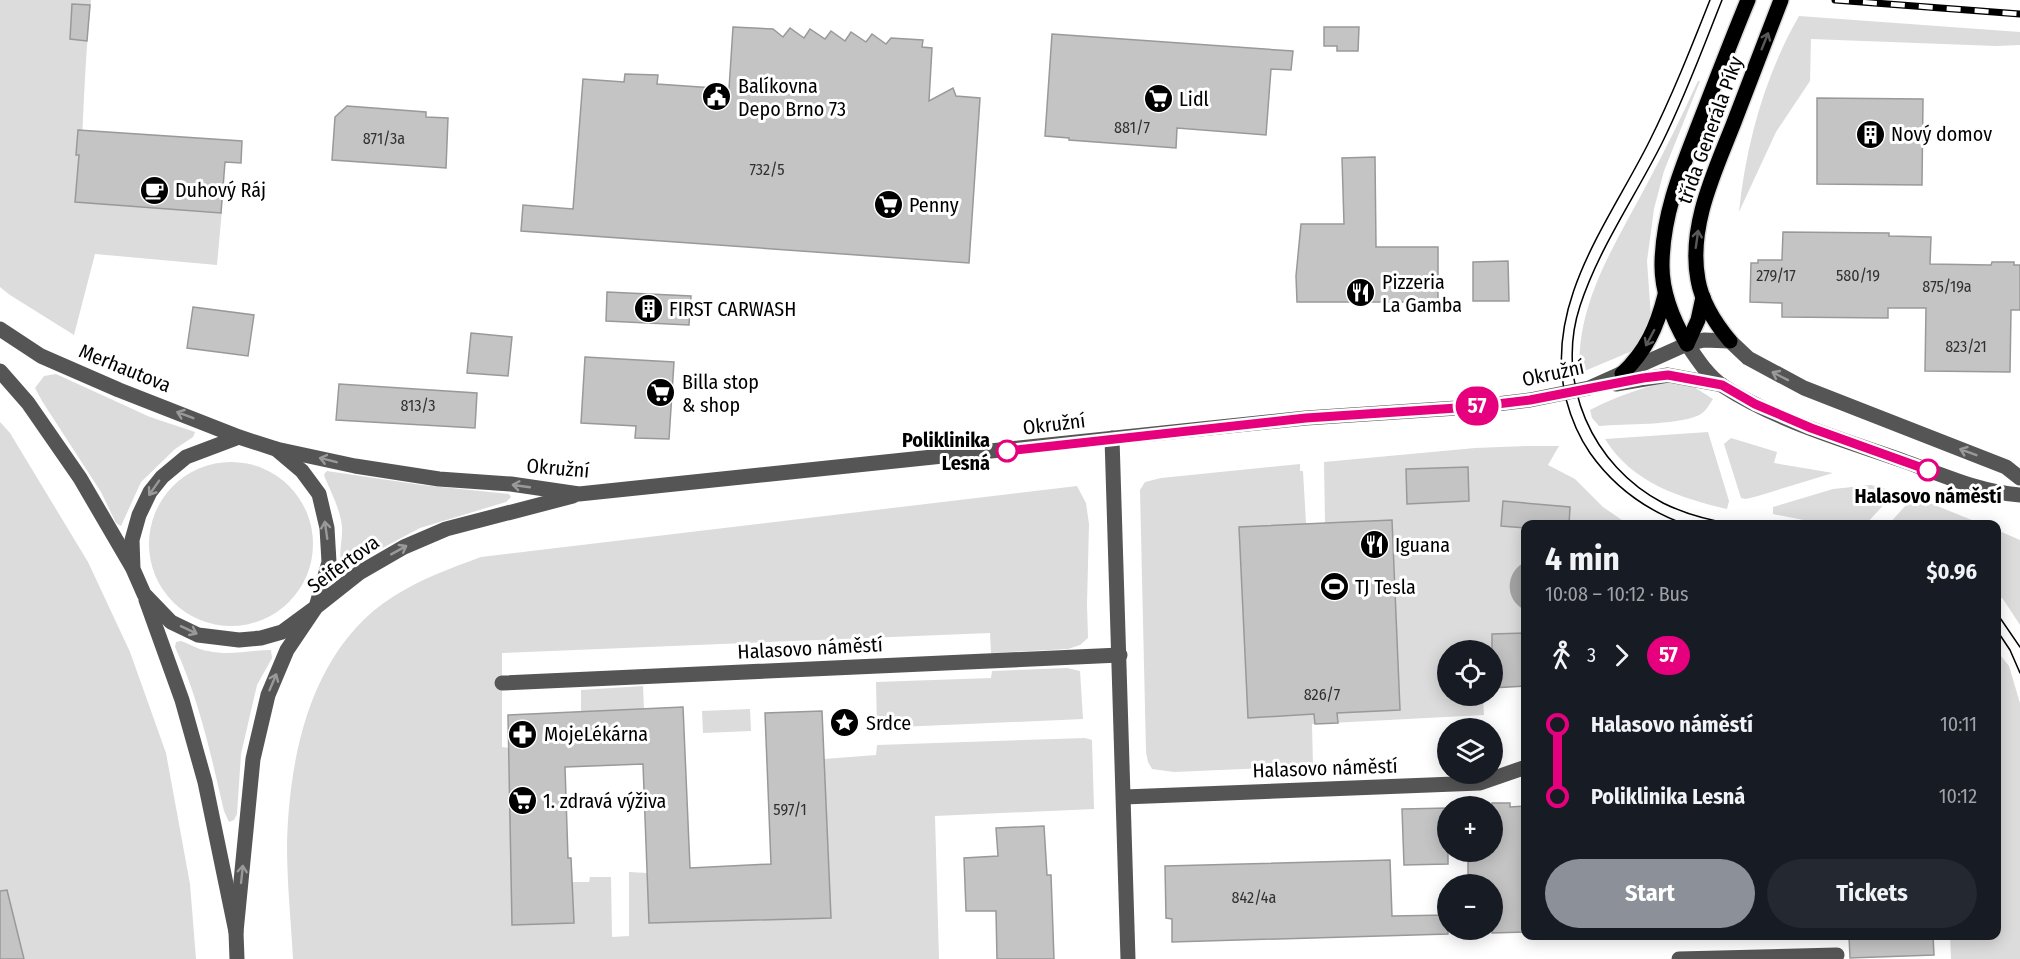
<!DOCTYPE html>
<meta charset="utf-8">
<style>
:root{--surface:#171b24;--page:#242831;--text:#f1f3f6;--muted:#9ea1a6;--accent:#8c9099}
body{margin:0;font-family:"Fira Sans Condensed",sans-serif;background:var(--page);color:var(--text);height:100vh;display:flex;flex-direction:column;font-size:22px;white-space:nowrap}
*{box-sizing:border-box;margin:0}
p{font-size:20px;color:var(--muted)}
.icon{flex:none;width:33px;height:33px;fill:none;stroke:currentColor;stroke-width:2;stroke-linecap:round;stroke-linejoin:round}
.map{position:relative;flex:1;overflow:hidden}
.panel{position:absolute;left:1521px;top:520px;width:480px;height:420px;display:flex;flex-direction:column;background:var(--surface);border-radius:12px;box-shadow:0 3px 15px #0003}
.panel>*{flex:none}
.badge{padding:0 12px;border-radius:20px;font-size:21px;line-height:39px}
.controls{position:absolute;left:1437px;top:640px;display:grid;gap:12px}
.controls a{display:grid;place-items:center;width:66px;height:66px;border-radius:50%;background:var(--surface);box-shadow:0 3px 15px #0003;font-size:30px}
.map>.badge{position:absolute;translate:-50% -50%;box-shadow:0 0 0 3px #fff}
.legs{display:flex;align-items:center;gap:9px;height:66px;padding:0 24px;font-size:20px}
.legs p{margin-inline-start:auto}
.overview{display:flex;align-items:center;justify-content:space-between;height:102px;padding:0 24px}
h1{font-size:33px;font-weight:700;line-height:45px}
.action{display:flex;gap:12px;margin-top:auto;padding:12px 24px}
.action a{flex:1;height:69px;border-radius:36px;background:var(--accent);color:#fff;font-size:24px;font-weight:700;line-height:69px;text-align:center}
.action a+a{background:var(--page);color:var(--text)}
ul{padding:0 24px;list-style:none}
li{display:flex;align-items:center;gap:21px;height:72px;font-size:22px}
li i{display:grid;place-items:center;width:9px;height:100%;margin:0 8px;background:currentColor}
li i::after{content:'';width:15px;height:15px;margin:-8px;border:4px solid;border-radius:50%;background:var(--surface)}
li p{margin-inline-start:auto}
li:first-child i{background:linear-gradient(#0000 50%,currentColor 0)}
li:last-child i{background:linear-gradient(currentColor 50%,#0000 0)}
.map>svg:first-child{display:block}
.green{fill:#dcdcdc}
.water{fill:#a3a3a3}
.building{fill:#c4c4c4;stroke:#999;stroke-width:1.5}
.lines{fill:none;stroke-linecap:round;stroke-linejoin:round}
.major-casing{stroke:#dbdbdb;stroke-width:18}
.minor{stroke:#555;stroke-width:15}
.major{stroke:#000;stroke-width:15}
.tram{stroke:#000;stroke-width:1.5}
.rail-casing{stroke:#000;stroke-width:7}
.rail{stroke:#fff;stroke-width:4.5;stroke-dasharray:14;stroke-linecap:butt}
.oneway{stroke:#595959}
.oneway2{stroke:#999}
.line-1-casing{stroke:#fff;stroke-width:14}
.line-1{stroke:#e6007e;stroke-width:9}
.stop-1-dot{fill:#fff;stroke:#e6007e;stroke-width:3}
.labels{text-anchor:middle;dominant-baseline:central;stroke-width:6;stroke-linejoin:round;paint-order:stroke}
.number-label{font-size:16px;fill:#313131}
.poi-label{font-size:20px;fill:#000;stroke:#fff;text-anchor:start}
.street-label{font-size:20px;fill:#000;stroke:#fff}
.stop-label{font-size:20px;font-weight:bold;fill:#000;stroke:#fff;text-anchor:end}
</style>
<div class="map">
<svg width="2020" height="959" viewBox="0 0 2020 959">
<rect width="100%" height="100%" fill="#fff"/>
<g class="green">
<path d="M0,0H91C84,67 83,133 79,200L222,210L217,265L95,254L74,335L10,295L0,287Z"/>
<path d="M1799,16L2020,32V45L1996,46L1811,39L1810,81L1776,132L1739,212C1746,144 1765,75 1799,16Z"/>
<path d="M1698,81H1700L1664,171L1654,209L1647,261L1651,317L1639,343L1632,351L1580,373C1575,304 1616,243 1647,184C1665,150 1682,116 1698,81Z"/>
<polygon points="56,374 150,417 195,432 193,437 175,449 141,482 121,526 116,523 101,492 42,401 35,388 44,376"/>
<path d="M1668,382L1694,387L1713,399C1709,405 1705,413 1697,416C1676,425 1624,424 1599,426L1592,418L1590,410C1615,397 1640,388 1668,382Z"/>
<polygon points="0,422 10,433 88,562 130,652 166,753 190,884 196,959 0,959"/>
<path d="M1708,432L1729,501L1727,509C1680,498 1632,483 1605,439Z"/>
<polygon points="1731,438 1777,452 1774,463 1833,473 1758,496 1746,499 1741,498 1724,444"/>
<polygon points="1526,446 1559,446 1548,465 1575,479 1603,507 1629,525 1526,525 1525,650 1448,651 1448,696 1483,696 1484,715 1312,724 1313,766 1174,772 1152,769 1148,762 1146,752 1140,490 1145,482 1161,478 1300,464 1300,471 1303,471 1306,523 1325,523 1324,462 1475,448"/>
<circle cx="231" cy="544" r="82"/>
<path d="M327,471L422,485L509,494L511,497L506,502L420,528L343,569C337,556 343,541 342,527C340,509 332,494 325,478L324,474Z"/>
<path d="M1871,485C1879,487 1888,487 1892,496L1865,525H1829L1773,514V507L1833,489Z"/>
<path d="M1077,486L1086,503L1089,524L1087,604L1088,638L1080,645L1068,649L991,653L990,633L502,653V747L509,748L513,925L573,923L572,882H589L590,877H611L612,937L629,936V872L647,873L649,923L831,918L824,759L876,755L877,745L1085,738L1092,740L1094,809L935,816L939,959H293C291,921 287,883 287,845C289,755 311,648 394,596C421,579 451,568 481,557Z"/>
<polygon points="1920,499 1984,525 1888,525 1908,503"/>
<polygon points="1997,530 2020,540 2020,625 2003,599 1997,595"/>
<path d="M181,641C190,644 199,650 208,651C230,656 250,650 271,650L272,658L257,685L241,754L237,814L234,820L229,822L224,811C211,755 199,699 175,647L176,642Z"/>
<polygon points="1997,651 2009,666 2020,703 2020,959 1951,959 1950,936 1996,936"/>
<polygon points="1067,668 1080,671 1083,719 877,728 876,682 991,678 992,671"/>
<polygon points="643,686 644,709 581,712 581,690"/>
<polygon points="750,709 751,731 703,733 702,711"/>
</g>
<path class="water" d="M1525,562V610C1504,600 1505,572 1525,562Z"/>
<g class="building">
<polygon points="72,4 90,5 87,41 70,39"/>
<polygon points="733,27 773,29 783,37 790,28 804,38 810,29 825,39 831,31 845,41 851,32 866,42 872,34 886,44 891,38 923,40 922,47 932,48 929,101 953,88 956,96 980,98 969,263 521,231 523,205 573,209 583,79 624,82 625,74 658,75 657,84 729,89"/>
<polygon points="1324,27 1359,27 1358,51 1337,51 1337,46 1324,46"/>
<polygon points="1052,34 1293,51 1291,70 1271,69 1266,135 1177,128 1176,148 1069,140 1069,138 1045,136"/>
<polygon points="1817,98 1923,99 1922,185 1817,184"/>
<polygon points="347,106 426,112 426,117 448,118 446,168 332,160 335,117"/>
<polygon points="78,130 242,141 241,163 225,162 221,213 75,202 79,155 76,155"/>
<polygon points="1375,157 1376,247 1438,247 1438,301 1436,302 1297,302 1296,276 1301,224 1344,224 1342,158"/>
<polygon points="1783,232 1889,233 1889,236 1931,237 1930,264 1991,265 1992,262 2014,262 2014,265 2020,265 2020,310 2011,310 2010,372 1925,371 1926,308 1888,308 1888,318 1782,317 1782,303 1750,302 1751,263 1758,263 1758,260 1782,260"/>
<polygon points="1508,261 1509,301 1473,301 1473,262"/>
<polygon points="607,292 691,296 689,325 606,321"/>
<polygon points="193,307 254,315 248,356 187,348"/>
<polygon points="471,333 512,337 508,376 467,373"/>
<polygon points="585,357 674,362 669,439 635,438 636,426 581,423"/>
<polygon points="339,384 477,393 475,428 336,420"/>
<polygon points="1468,467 1469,501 1407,504 1406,469"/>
<polygon points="1503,501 1570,507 1569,525 1526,525 1526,528 1501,526"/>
<polygon points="1392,520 1400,710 1337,713 1338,723 1315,724 1314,714 1248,718 1239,527"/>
<polygon points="1526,633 1526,686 1492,688 1492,634"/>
<polygon points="683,707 690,868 771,864 765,713 822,711 831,918 649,923 643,764 565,767 568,858 571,858 574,923 512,925 508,715"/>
<polygon points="1492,803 1510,803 1510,807 1526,806 1526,932 1492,933 1492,885 1468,885 1468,852 1492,852"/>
<polygon points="1448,808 1448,864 1404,865 1402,809"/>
<polygon points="1044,826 1047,875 1051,875 1054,959 997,959 996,911 966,911 964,858 998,856 996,828"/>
<polygon points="1390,860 1392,916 1448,915 1448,934 1172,942 1172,919 1166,918 1165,866"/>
<polygon points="7,890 24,959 0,959 0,891"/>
<polygon points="1849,936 1933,936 1934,955 1850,958"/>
</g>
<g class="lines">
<defs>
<g id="major">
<path d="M1730,341C1715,323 1702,303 1698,280C1688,227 1714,173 1733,125C1749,83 1765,41 1781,0"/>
<path d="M1687,344C1673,320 1662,294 1662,266C1662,216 1681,170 1699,124C1715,83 1731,41 1748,0"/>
<polyline points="1687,344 1698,320 1703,297"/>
<path d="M1622,374C1646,351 1657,327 1665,295"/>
</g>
</defs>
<use href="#major" class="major-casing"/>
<g class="minor">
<polyline points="0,329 41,356 119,390 239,437 276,449 302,471 319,494 327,528 329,562 316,607 282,632 261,638 239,640 198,635 171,622 144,594 133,569 132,540 139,515 150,492 162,477 186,457 239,437"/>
<path d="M1687,344C1697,359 1708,376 1723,386C1777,421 1841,439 1901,460C1940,474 1979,492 2020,495"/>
<polyline points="0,371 28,403 80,478 132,567"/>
<polyline points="1616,384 1668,375 1722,385"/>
<polyline points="1112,438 1128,959"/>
<polyline points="276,449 355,466 439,479 511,484 579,494 1306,418 1472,407 1530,400 1589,388 1687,344 1704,340 1730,341 1748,358 1804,388 2006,467 2020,478"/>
<polyline points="146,600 182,700 205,782 236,932 237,959"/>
<polyline points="502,683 1120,655"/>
<polyline points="1124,797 1480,783 1526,767"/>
<polyline points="236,932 253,759 268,695 287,650 316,607 359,573 404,547 446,529 573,496"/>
<polyline points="1679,959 1837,955"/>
</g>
<use href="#major" class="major"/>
<g class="tram">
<path d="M1722,0C1703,48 1685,97 1662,143C1635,197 1599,248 1580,306C1555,382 1592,466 1663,503C1685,514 1712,521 1737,525"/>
<path d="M1687,525C1647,511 1614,487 1590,453C1579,437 1571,418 1566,399C1543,304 1609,222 1649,142C1672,96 1691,48 1710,0"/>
<polyline points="1996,612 2020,647"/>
<polyline points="1996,629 2010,650 2020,673"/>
</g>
<defs>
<polyline id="rail" points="1835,0 2020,14"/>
</defs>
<use href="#rail" class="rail-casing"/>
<use href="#rail" class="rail"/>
</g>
<defs><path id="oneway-shaft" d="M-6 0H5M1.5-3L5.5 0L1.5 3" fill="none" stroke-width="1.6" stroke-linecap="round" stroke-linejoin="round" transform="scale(1.5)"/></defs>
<g class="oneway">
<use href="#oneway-shaft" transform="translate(1765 41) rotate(-68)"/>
<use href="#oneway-shaft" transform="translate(1697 239) rotate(-82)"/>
<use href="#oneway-shaft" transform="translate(1650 338) rotate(118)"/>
</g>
<g class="oneway2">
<use href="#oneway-shaft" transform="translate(1780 376) rotate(-153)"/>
<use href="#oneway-shaft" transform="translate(185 415) rotate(-159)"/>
<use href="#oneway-shaft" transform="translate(1968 452) rotate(-159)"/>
<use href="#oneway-shaft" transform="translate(328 460) rotate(-166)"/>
<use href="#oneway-shaft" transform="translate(521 486) rotate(-172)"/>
<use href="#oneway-shaft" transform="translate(154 488) rotate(125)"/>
<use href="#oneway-shaft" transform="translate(326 530) rotate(-98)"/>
<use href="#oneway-shaft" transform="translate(399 550) rotate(-29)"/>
<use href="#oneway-shaft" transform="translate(189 630) rotate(25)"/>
<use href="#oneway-shaft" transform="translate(273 682) rotate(-67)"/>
<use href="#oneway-shaft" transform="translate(242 874) rotate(-84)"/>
</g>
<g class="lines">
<defs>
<polyline id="line-1" points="1007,451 1306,418 1472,407 1530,400 1643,378 1668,375 1722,385 1755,404 1811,428 1928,470"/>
</defs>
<use href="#line-1" class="line-1-casing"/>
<use href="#line-1" class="line-1"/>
</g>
<defs>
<symbol id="civic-disc" viewBox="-11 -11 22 22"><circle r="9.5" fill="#000" stroke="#fff"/><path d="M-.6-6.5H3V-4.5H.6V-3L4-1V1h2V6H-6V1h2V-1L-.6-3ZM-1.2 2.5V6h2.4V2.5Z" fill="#fff"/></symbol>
<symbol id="supermarket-disc" viewBox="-11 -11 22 22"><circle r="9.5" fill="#000" stroke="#fff"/><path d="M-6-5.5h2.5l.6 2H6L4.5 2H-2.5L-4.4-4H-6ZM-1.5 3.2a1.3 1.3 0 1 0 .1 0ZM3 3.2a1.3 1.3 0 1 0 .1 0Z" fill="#fff"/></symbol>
<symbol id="building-disc" viewBox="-11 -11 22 22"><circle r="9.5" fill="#000" stroke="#fff"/><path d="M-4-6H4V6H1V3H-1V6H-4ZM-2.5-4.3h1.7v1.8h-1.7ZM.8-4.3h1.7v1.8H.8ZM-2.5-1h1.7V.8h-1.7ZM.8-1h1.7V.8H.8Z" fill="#fff"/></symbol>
<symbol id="cafe-disc" viewBox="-11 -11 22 22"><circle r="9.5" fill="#000" stroke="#fff"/><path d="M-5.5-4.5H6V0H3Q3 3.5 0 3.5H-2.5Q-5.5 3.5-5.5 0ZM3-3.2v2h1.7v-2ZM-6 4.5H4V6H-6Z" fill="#fff"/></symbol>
<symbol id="restaurant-disc" viewBox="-11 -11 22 22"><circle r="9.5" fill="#000" stroke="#fff"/><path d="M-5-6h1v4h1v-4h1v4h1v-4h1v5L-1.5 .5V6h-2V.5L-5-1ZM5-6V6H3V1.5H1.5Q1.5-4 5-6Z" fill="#fff"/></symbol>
<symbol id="stadium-disc" viewBox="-11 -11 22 22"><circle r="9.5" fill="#000" stroke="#fff"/><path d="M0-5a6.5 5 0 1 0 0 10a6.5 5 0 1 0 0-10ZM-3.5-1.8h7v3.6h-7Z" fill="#fff"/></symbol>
<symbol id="sight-disc" viewBox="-11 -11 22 22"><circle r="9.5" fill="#000" stroke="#fff"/><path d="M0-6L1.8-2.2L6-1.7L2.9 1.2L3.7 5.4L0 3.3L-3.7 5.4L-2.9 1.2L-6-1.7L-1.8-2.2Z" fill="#fff"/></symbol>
<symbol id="pharmacy-disc" viewBox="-11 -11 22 22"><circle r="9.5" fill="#000" stroke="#fff"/><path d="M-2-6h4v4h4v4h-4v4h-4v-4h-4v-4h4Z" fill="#fff"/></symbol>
</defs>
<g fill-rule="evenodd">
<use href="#civic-disc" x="700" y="80" width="33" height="33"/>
<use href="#supermarket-disc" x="1142" y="82" width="33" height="33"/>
<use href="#building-disc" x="1854" y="118" width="33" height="33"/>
<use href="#cafe-disc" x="138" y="174" width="33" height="33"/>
<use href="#supermarket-disc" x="872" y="188" width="33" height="33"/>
<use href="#restaurant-disc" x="1344" y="276" width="33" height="33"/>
<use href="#building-disc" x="632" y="292" width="33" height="33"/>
<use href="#supermarket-disc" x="644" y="376" width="33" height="33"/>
<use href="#restaurant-disc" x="1358" y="528" width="33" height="33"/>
<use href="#stadium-disc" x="1318" y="570" width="33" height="33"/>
<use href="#sight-disc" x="828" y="706" width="33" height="33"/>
<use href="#pharmacy-disc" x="506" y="718" width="33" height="33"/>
<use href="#supermarket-disc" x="506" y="784" width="33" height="33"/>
</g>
<g class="stop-1-dot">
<circle cx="1007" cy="451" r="10"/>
<circle cx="1928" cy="470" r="10"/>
</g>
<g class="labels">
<g class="number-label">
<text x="1132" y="127">881/7</text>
<text x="384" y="138">871/3a</text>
<text x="767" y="169">732/5</text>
<text x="1776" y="275">279/17</text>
<text x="1858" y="275">580/19</text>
<text x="1947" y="286">875/19a</text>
<text x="1966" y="346">823/21</text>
<text x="418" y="405">813/3</text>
<text x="1322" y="694">826/7</text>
<text x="790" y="809">597/1</text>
<text x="1254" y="897">842/4a</text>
</g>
<g class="poi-label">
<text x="738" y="86">Balíkovna<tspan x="738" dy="23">Depo Brno 73</tspan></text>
<text x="1179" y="99">Lidl</text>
<text x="1891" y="134">Nový domov</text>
<text x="175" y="190">Duhový Ráj</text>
<text x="909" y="205">Penny</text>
<text x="1382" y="282">Pizzeria<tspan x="1382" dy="23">La Gamba</tspan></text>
<text x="669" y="309">FIRST CARWASH</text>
<text x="682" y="382">Billa stop<tspan x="682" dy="23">&amp; shop</tspan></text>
<text x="1395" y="545">Iguana</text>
<text x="1355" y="587">TJ Tesla</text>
<text x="866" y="723">Srdce</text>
<text x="544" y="734">MojeLékárna</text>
<text x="543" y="801">1. zdravá výživa</text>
</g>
<g class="street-label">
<text transform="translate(1710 130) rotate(-70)">třída Generála Píky</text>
<text transform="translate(125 368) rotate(22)">Merhautova</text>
<text transform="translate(1553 373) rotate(-12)">Okružní</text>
<text transform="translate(1054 424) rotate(-7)">Okružní</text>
<text transform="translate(558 468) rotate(5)">Okružní</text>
<text transform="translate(343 564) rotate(-36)">Seifertova</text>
<text transform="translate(810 648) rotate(-3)">Halasovo náměstí</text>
<text transform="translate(1325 768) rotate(-2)">Halasovo náměstí</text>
</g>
<g class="stop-label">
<text x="990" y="440">Poliklinika<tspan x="990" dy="23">Lesná</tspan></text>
<text x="1928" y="496" text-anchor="middle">Halasovo náměstí</text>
</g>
</g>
</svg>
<div class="controls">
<a><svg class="icon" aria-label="locate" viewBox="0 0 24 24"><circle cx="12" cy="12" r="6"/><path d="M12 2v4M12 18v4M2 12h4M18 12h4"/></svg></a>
<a><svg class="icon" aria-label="layers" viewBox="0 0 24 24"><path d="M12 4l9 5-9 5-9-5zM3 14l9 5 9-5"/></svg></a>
<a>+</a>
<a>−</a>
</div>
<b class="badge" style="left:1477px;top:406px;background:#e6007e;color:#fff">57</b>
<section class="panel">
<div class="overview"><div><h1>4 min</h1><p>10:08 – 10:12 · Bus</p></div><b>$0.96</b></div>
<div class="legs"><svg class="icon" aria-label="walk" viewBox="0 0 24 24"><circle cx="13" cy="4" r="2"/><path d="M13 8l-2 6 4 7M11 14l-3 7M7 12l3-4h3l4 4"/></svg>3<svg class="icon" aria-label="forward" viewBox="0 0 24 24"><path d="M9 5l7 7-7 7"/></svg><b class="badge" style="background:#e6007e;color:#fff">57</b></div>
<ul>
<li><i style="color:#e6007e"></i><b>Halasovo náměstí</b><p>10:11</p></li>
<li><i style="color:#e6007e"></i><b>Poliklinika Lesná</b><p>10:12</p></li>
</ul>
<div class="action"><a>Start</a><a>Tickets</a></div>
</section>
</div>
